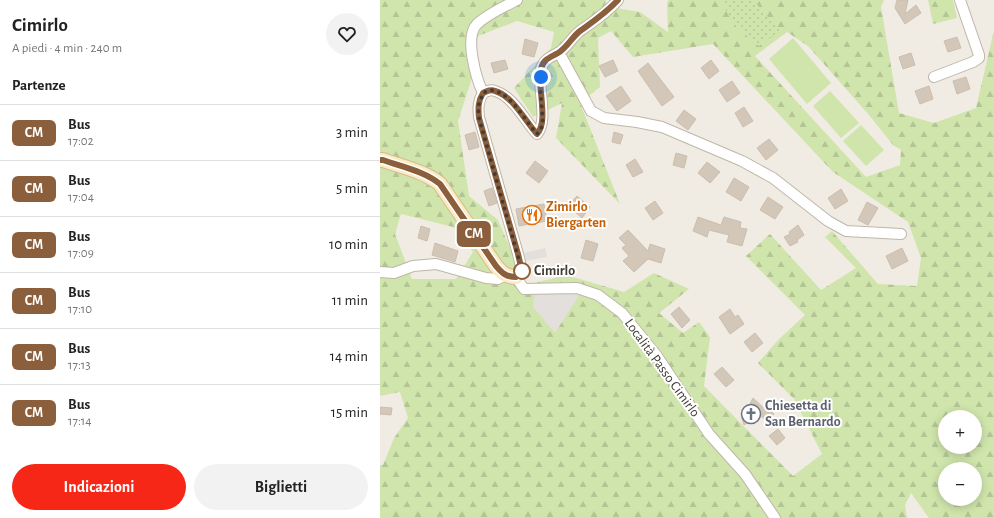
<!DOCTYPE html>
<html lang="it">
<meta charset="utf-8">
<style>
:root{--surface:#fff;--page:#f2f2f2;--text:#222;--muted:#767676;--line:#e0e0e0;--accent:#f62716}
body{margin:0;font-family:"Alegreya Sans",sans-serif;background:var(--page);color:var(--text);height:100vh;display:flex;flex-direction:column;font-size:15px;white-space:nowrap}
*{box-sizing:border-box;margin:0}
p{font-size:13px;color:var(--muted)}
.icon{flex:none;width:22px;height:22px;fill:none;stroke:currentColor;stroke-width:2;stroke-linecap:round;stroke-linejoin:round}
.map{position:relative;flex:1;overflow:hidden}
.sheet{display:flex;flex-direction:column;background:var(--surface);width:380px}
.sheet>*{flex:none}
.badge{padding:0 8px;border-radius:6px;font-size:14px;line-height:26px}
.buttons{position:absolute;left:558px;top:410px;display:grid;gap:8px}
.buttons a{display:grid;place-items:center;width:44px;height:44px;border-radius:50%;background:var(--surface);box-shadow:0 2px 10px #0003;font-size:20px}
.you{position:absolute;width:20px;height:20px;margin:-10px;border:3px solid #fff;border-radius:50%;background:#1a73e8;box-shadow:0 0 0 6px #1a73e833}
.map>.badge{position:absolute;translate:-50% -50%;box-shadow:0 0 0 2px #fff}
h2{padding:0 12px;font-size:15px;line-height:36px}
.round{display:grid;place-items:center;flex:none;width:42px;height:42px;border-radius:21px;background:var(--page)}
.head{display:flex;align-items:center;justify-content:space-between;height:68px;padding:0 12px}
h1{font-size:19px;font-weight:600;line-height:30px}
.button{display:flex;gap:8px;margin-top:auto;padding:8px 12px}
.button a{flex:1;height:46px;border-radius:24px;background:var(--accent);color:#fff;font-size:16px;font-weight:600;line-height:46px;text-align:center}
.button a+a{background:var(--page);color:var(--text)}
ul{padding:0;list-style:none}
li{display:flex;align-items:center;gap:12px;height:56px;padding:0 12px;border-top:1px solid var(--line)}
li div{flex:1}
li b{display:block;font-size:15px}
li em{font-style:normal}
li .badge{min-width:44px;font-weight:700;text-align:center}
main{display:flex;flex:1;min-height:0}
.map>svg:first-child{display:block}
.grass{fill:#d0e5ac}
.forest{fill:url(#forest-firs);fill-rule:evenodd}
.park{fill:url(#park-dots)}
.parking{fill:#e2dfdc}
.building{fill:#d3c7b9;stroke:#cdbeac}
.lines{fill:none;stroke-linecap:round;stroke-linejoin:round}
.street-casing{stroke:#bfb6a9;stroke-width:12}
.secondary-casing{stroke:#d1bc94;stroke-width:16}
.street{stroke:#fff;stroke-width:10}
.secondary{stroke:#fdeac1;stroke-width:14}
.line-casing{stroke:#fff;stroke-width:9}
.line{stroke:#8b5e3c;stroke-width:6}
.walk{stroke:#433c34;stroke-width:4;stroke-dasharray:0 7.2}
.stop-dot{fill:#fff;stroke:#8b5e3c;stroke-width:2}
.labels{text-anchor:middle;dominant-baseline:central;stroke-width:4;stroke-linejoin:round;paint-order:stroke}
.food-label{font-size:14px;font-weight:bold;fill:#c56008;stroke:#fff;text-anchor:start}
.stop-label{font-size:14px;font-weight:bold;fill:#433c34;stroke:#fff;text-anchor:start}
.street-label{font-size:14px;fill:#433c34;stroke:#fff}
.worship-label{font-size:14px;font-weight:bold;fill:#5b616d;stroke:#fff;text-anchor:start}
</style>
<main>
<section class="sheet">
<div class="head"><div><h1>Cimirlo</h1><p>A piedi · 4 min · 240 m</p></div><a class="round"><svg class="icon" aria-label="heart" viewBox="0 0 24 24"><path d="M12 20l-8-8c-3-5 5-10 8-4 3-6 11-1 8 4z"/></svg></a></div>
<h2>Partenze</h2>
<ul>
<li><span class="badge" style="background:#8b5e3c;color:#fff">CM</span><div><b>Bus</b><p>17:02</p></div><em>3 min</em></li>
<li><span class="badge" style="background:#8b5e3c;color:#fff">CM</span><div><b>Bus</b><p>17:04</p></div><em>5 min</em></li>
<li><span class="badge" style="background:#8b5e3c;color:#fff">CM</span><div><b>Bus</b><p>17:09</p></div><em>10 min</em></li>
<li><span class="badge" style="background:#8b5e3c;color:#fff">CM</span><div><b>Bus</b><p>17:10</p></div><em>11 min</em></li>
<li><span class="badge" style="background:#8b5e3c;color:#fff">CM</span><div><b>Bus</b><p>17:13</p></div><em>14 min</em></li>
<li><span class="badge" style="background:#8b5e3c;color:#fff">CM</span><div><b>Bus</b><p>17:14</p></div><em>15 min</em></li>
</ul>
<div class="button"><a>Indicazioni</a><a>Biglietti</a></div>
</section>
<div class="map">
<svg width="614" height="518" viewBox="0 0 614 518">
<defs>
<pattern id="forest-firs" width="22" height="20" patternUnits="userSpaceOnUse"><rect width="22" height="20" fill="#d0e5ac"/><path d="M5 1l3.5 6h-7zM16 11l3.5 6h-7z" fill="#b4c595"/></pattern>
<pattern id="park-dots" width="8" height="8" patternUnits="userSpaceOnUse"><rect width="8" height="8" fill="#d0e5ac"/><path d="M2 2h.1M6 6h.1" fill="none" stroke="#b4c595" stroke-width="1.8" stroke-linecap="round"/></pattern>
</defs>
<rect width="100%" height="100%" fill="#f1ece3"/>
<g class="grass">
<polygon points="413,38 451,83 427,104 389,59"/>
<polygon points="450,91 479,123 461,138 433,106"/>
<polygon points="481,125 504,150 486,166 463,141"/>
</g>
<g class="forest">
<path d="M0,0H226L225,6L260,12L288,32L287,2L289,0H504L501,7L519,113L554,123L596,108L614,30V518H549L531,493L525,505L527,518H0V465H3L14,438L28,418L20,392L0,396ZM137,21L174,32L171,48L134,88L153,117L182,103L176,138L240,204L200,103L220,87L218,38L231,31L253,57L333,44L453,172L528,222L541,258L537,286L498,284L452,231L445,237L476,268L441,290L390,234L366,256L425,315L398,340L378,363L414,399L442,454L413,476L324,386L330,337L319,322L303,333L279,313L309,289L274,273L244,292L186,275L146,285L118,220L89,196L78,121L91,81L98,36ZM407,32L428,46L489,115L513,145L521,150L520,165L486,177L375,56ZM21,214L73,227L93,252L76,279H32L15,234ZM565,417H595V447H565ZM565,469H595V499H565Z"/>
<polygon points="548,0 573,0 577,18 553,24"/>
</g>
<polygon class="park" points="340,0 373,0 400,31 379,46 357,28"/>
<g class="parking">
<polygon points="165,248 167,257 145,261 144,253"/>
<polygon points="192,265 193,274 161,275 161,266"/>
<polygon points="202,291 175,333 153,307 155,292"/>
</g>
<g class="building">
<polygon points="517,0 528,0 525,14 536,5 541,13 525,24 515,8"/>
<polygon points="577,37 581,48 568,52 564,41"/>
<polygon points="145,39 158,43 154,57 142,54"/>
<polygon points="531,53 535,65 523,69 519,57"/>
<polygon points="125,60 128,69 114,73 111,63"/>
<polygon points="233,60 238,71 225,77 219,66"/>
<polygon points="331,60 339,71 329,79 321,68"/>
<polygon points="268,63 294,97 282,106 258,71"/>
<polygon points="586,77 590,89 577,94 573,81"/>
<polygon points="352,81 360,93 347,102 339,90"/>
<polygon points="241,86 251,101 237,111 226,96"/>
<polygon points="549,86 553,99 540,104 535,91"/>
<polygon points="364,107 373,121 363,127 355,113"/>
<polygon points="304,110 316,119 308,130 296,121"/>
<polygon points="95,132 99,147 89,150 85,135"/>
<polygon points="234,132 243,135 240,144 232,142"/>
<polygon points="389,139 398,150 386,160 377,148"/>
<polygon points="296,153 307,156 304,168 293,165"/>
<polygon points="255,159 263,172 253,177 246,165"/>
<polygon points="155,161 168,171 159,183 146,173"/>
<polygon points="327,162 340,172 330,183 318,173"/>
<polygon points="354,178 369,187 361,201 346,192"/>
<polygon points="112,188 117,203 109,206 104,191"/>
<polygon points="461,189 468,201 455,209 448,198"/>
<polygon points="197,196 210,207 202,218 188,206"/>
<polygon points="388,197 403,207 395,219 380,210"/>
<polygon points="275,201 283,213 273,220 265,208"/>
<polygon points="487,202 498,208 488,225 478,220"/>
<polygon points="164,204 167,221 139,226 136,209"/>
<polygon points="318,217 341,225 344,217 361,222 360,228 367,229 362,246 347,242 349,235 329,230 327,237 313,231"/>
<polygon points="418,225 424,235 417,240 418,242 410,246 404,237 410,234 409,232"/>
<polygon points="41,226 50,229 47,241 38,238"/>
<polygon points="248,230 268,251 270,244 285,249 281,263 268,259 254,272 243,261 249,256 242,248 246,245 239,238"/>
<polygon points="206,240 218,244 213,261 201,258"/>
<polygon points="55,243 78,251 75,262 52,255"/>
<polygon points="522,248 528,261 512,269 506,256"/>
<polygon points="299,307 310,320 302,328 291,314"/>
<polygon points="350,309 355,317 358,315 364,324 350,334 339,317"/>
<polygon points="375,333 383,343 372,352 364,342"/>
<polygon points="342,367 354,380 346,387 334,374"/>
<polygon points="373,398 386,410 388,408 394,414 387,422 379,414 364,425 362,419"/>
<polygon points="0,407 12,408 11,415 0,414"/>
<polygon points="398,429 405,438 397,445 389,436"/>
</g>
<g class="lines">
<defs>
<g id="street">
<path d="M238,0C226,14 214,21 200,31C192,37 187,48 178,53C171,57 164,59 161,69C157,88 169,120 157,134C145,121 133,96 115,91C111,89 107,91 103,93C98,101 98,108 99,117L138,254L142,271L136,277L144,289L197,288L218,295L242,313L277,356L329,434L365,474L395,518"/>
<polyline points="178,53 182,58 211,111 224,118 257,122 282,127 362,161 393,178 448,221 466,231 521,234"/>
<polyline points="554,77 593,62 599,58 599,55 580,0"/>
<path d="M103,93C96,78 84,37 97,24C108,14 123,7 137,0"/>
<polyline points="0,272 14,273 33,266 56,264 106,278 118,279 126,275"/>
</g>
<path id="secondary" d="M0,160H3C22,167 44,171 60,184L116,266C122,273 126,277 136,277"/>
</defs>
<use href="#street" class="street-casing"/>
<use href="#secondary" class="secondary-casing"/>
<use href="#street" class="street"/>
<use href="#secondary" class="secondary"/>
</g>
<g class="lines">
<defs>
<path id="line" d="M0,160H3C22,167 44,171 60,184L116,266C122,273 126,277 136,277L142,271L138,254L99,118C98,108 98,101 103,93C107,91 111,89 115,91C133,96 145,121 157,134C169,121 157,88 161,69C163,59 171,57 178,53C187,48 192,37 200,31C214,21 226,13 238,0"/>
</defs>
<use href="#line" class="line-casing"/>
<use href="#line" class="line"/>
<path class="walk" d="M142,271L99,118L98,107L103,93C107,91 111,89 115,91C133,96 145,121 157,134L161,129L163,123L160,86L161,77"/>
</g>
<defs>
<symbol id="restaurant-ring" viewBox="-11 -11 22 22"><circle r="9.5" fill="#fff" stroke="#e8710a" stroke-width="1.5"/><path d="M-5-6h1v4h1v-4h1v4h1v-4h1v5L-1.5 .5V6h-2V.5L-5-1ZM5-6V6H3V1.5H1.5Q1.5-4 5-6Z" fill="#e8710a"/></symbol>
<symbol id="church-ring" viewBox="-11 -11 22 22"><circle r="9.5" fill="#fff" stroke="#6b7280" stroke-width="1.5"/><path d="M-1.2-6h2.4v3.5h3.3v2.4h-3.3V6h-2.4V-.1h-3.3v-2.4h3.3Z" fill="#6b7280"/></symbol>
</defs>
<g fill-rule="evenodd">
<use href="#restaurant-ring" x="141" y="204" width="22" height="22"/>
<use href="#church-ring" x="360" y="403" width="22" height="22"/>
</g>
<circle class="stop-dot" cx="142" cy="271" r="8"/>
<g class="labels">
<g class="food-label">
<text x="166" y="207">Zimirlo<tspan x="166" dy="16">Biergarten</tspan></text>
</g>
<g class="stop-label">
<text x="154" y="271">Cimirlo</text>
</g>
<g class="street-label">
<text transform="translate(282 368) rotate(54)">Località Passo Cimirlo</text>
</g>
<g class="worship-label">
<text x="385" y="406">Chiesetta di<tspan x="385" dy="16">San Bernardo</tspan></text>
</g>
</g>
</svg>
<div class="buttons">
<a>+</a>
<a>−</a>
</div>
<div class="you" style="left:161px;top:77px"></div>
<b class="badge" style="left:94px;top:234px;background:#8b5e3c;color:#fff">CM</b>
</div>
</main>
